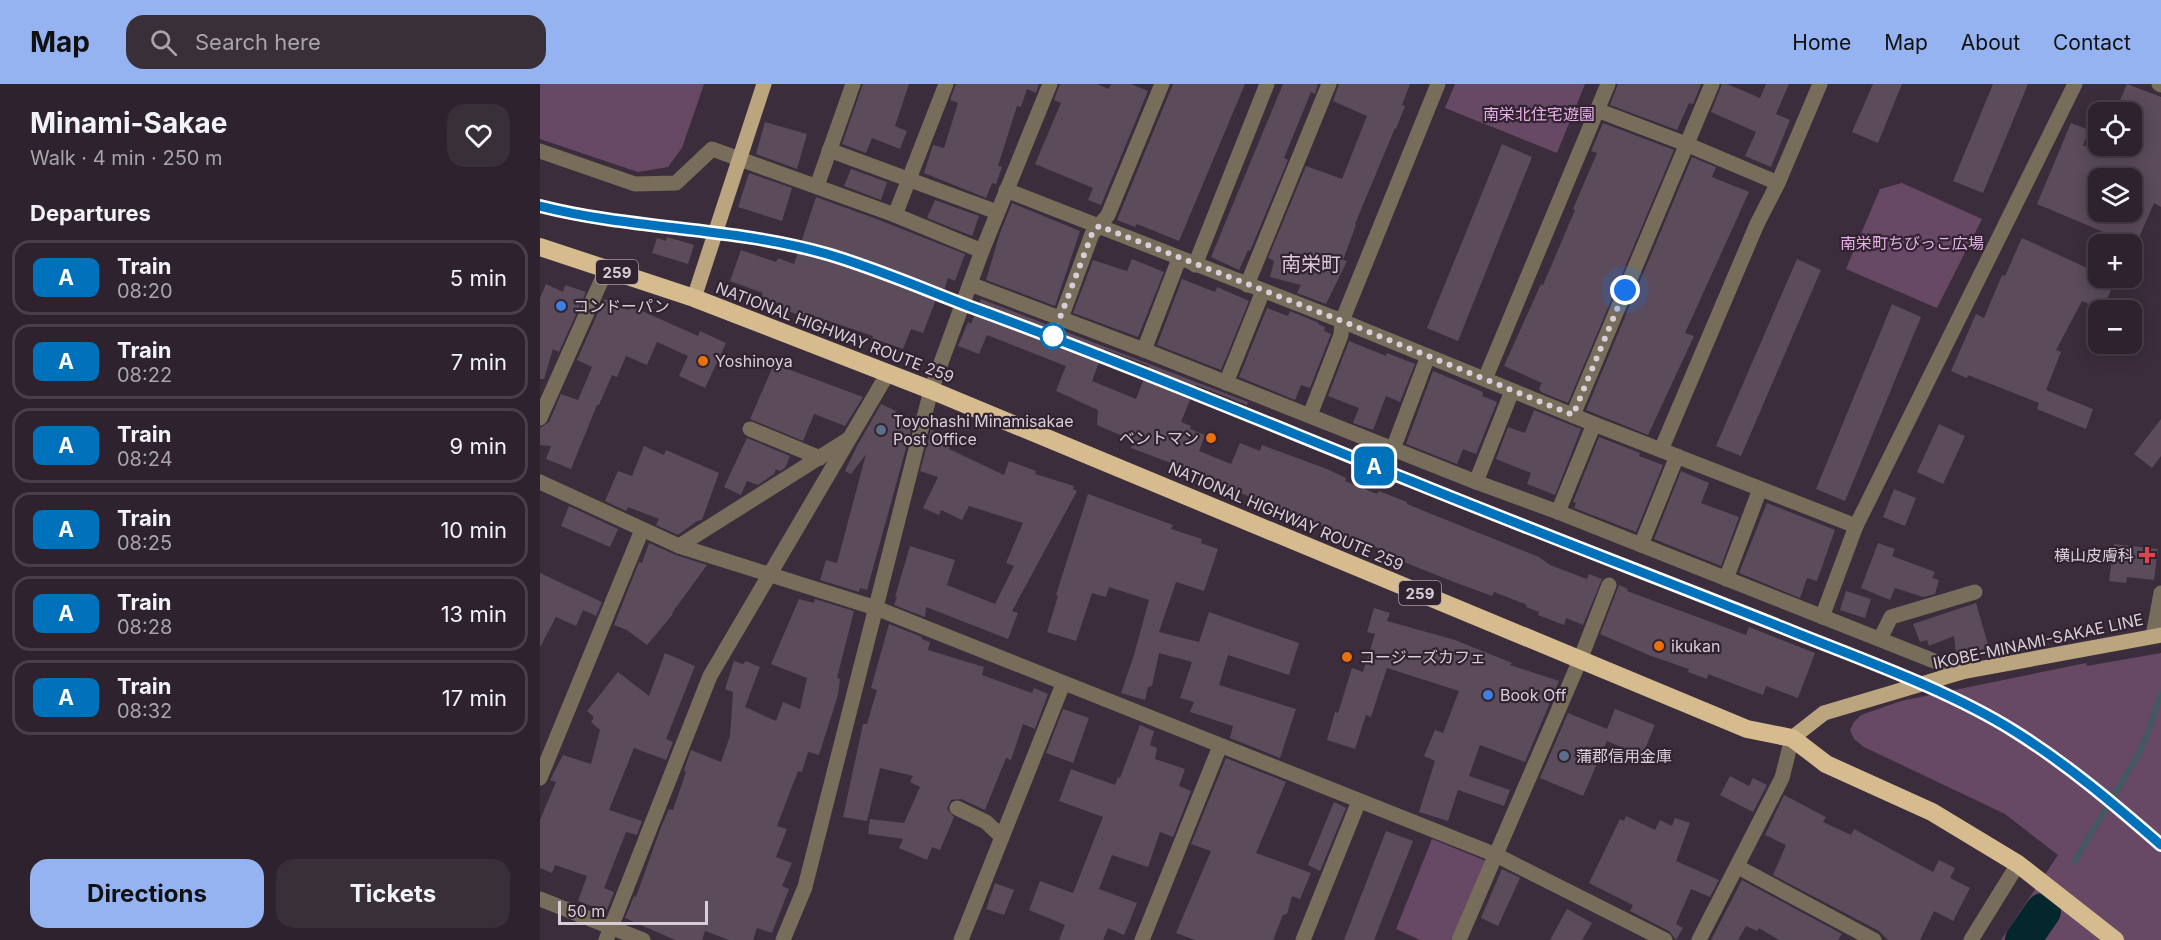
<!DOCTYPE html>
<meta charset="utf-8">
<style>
:root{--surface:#2d222d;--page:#392f39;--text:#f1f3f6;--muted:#a7a4aa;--line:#483f49;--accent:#95b2f1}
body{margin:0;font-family:Inter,"Noto Sans JP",sans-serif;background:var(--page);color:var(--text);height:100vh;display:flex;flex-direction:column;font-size:22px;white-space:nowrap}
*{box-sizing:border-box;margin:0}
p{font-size:20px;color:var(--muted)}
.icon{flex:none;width:33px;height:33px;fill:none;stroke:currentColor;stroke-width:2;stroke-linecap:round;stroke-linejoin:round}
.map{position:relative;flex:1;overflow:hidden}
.sheet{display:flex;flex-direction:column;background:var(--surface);width:540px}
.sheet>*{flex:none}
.badge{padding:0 12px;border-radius:9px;font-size:21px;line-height:39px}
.tools{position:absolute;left:1548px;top:18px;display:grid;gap:12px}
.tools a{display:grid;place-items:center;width:54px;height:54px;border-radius:12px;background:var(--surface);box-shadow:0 3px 15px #0003,0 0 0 2px var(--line);font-size:30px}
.scale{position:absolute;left:18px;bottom:15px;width:150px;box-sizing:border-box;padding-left:6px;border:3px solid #d8ced8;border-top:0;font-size:16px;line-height:21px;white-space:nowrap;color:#d8ced8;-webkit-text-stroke:4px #322331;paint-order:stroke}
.you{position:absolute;width:30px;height:30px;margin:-15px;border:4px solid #fff;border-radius:50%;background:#1a73e8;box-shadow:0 0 0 9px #1a73e833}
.map>.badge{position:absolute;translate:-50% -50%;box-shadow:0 0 0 3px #fff}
h2{padding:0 30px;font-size:22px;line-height:54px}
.round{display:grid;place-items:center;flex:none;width:63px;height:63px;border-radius:18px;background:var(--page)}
.overview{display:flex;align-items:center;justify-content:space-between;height:102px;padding:0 30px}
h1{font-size:28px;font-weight:700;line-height:45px}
.primary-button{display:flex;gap:12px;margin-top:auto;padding:12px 30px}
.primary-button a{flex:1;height:69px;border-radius:18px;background:var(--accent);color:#111;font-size:24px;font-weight:700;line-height:69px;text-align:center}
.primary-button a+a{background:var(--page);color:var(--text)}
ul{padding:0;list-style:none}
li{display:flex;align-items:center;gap:18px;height:75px;margin:0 12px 9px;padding:0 18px;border:3px solid var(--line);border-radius:18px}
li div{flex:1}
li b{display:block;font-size:22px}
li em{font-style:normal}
li .badge{min-width:66px;font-weight:700;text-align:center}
header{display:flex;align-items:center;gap:36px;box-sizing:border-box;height:84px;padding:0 30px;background:var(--accent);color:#111}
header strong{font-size:28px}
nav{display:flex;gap:33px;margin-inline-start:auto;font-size:21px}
.search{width:420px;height:54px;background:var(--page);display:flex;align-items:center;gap:15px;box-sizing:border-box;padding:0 21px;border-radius:18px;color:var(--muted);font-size:22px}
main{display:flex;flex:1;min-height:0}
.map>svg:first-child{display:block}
.green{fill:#674966}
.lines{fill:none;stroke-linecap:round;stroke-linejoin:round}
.stream{stroke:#445961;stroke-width:6}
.river{stroke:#04272e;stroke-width:36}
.building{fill:#5b4b5b;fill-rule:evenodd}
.minor{stroke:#776d5a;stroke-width:15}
.major{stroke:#baa57f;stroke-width:15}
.highway{stroke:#d5bb8d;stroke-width:18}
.rail{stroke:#aa9faa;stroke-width:4.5}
.line-casing{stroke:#fff;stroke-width:14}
.line{stroke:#0072bc;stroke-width:9}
.walk{stroke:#d8ced8;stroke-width:6;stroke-dasharray:0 10.8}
.shop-dot{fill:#3f7fe0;stroke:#322331;stroke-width:2}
.stop-dot{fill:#fff;stroke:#0072bc;stroke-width:3}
.food-dot{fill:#e8710a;stroke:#322331;stroke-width:2}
.service-dot{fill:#5c6f8a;stroke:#322331;stroke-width:2}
.health-dot{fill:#e0444e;stroke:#322331;stroke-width:2}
.labels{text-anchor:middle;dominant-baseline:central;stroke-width:4.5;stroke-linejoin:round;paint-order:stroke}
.shield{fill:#322331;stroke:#a69ba6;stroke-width:1.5}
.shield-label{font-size:15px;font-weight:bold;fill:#d8ced8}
.park-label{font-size:16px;fill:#e7afe7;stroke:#322331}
.poi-label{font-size:16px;fill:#d8ced8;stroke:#322331;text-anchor:start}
.street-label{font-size:16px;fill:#d8ced8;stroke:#322331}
.quarter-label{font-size:20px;fill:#dcc9dc;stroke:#322331}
</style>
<header>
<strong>Map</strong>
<div class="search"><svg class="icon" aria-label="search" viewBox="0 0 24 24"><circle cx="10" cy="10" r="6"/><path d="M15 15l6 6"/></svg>Search here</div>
<nav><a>Home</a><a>Map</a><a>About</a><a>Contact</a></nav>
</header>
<main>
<section class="sheet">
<div class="overview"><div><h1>Minami-Sakae</h1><p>Walk · 4 min · 250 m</p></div><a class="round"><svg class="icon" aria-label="heart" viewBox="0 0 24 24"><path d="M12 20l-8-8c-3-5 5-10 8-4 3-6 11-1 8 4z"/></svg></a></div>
<h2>Departures</h2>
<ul>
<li><span class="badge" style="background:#0072bc;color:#fff">A</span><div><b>Train</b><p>08:20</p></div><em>5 min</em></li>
<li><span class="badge" style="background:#0072bc;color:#fff">A</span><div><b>Train</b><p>08:22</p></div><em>7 min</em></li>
<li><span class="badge" style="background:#0072bc;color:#fff">A</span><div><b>Train</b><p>08:24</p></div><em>9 min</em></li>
<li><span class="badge" style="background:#0072bc;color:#fff">A</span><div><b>Train</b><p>08:25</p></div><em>10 min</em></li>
<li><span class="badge" style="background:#0072bc;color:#fff">A</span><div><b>Train</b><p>08:28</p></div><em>13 min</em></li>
<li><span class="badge" style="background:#0072bc;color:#fff">A</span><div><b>Train</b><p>08:32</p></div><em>17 min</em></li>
</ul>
<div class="primary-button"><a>Directions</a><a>Tickets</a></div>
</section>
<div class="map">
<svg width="1621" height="856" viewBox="0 0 1621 856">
<rect width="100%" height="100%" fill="#3c2d3c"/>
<g class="green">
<polygon points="0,0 164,0 142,64 128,83 98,88 0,55"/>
<polygon points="915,0 1045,0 1017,69 905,24"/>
<polygon points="1362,99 1442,135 1397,224 1306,185 1340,105"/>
<polygon points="1621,569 1621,856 1461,856 1518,771 1465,730 1324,663 1314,655 1310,646 1314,638 1321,631 1361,617 1546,579 1547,582"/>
<polygon points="892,755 946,777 911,856 880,856 856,845"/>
</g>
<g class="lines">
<polyline class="stream" points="1534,778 1597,673 1607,651 1621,609"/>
<polyline class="river" points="1483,856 1503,827"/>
</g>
<g class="building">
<polygon points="323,0 369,0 355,42 367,47 360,65 332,54 326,69 302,60"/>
<polygon points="416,0 499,0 496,9 487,5 481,23 477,22 458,82 462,83 456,100 452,99 446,114 384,89 393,61 404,64 418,19 410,16"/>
<polygon points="520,0 557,0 569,5 571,0 591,0 608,7 561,121 548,116 553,104 495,80 521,19 514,16"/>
<polygon points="633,0 705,0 639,157 597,140 595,143 577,136"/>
<polygon points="743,0 778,0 775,10 771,8 744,74 748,76 710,167 708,166 699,186 671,173"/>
<polygon points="799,0 870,0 862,21 865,22 856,45 855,44 815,140 816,141 803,176 807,177 786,220 757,209 761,201 730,193 734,177 728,174 766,82 802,95 827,32 793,17"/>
<polygon points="1078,0 1161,0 1153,20 1149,19 1137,46 1070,21"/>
<polygon points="1182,0 1187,0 1220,14 1226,0 1249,0 1236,30 1250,36 1231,83 1205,72 1216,48 1171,28"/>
<polygon points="1333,0 1362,0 1338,59 1312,48"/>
<polygon points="1453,0 1488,0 1443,109 1413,97"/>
<path d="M1587,0L1621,13V123L1614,119L1592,170V160L1497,120L1531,39L1549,46L1543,62H1592V28H1575ZM1558,94H1592V128H1558Z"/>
<polygon points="225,38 267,50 257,85 216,70"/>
<polygon points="1063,39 1134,66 1028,319 1001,308 999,305 1002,299 964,282 1001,200 1003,201 1035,126 1033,125 1057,69 1051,67"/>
<polygon points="962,60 992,73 918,257 887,244"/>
<polygon points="1152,73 1176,83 1172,93 1209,108 1145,249 1154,252 1108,351 1046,326"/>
<polygon points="311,85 347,98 341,116 304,102"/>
<polygon points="209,89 252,104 242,137 198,123"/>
<polygon points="276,113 334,134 425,170 415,197 408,194 404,207 400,205 383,249 371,245 363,265 332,254 333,252 265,229 263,233 237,222 238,219 221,212 223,209 190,197 201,166 236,178 238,174 254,180"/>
<polygon points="395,116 439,132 432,152 387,134"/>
<polygon points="472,119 540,147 515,222 446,196 460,149"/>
<polygon points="127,153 154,161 148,180 112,169 117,154 126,157"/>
<polygon points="1482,154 1558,189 1558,194 1567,194 1575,197 1562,226 1542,217 1516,266 1521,268 1506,306 1553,325 1546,345 1497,325 1499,319 1428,291 1427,294 1411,287 1436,230 1444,234 1462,191 1465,192"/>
<polygon points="592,175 624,188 598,253 533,229 553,176 587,187"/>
<polygon points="1257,175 1281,186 1201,372 1176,362"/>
<polygon points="642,195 675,208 677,203 709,217 681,286 617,261"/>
<polygon points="6,200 23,208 25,201 46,208 19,268 13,265 4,295 0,295 0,214"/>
<polygon points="64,215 89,226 91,222 158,252 160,247 186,259 165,304 139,292 148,272 117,258 107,281 86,272 77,293 72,291 59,321 57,321 31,385 6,375 11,362 0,361 0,344 9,338 21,310 38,316 52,283 37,276"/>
<path d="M441,215L708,318L707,321L656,301L641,338L651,342L650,345L665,351L659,367L691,380L700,359L720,367L722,361L787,385L806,394L805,397L837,410L839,407L867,418V420L894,431L999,473L1010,481L1047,495L1049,490L1062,495L1043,541L1026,534L1024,541L998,531L999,528L986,523L987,521L954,508L952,512L914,498L864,478L865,475L683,402L684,399L591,364L594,357L557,341L558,326L516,307L526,282L447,251L439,270L418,262L428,238L431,240ZM564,265L609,282L596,315L552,297Z"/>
<polygon points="1352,220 1381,233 1305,417 1276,405"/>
<polygon points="727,224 748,232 750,227 779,239 778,240 785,243 784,247 791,250 770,304 761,301 755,316 699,293"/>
<polygon points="809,257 846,272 847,269 875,280 860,318 846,312 833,346 813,339 819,324 788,312"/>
<polygon points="234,280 323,313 305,342 274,330 263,357 210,335"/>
<polygon points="893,287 943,308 942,312 957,318 936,370 923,365 917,380 866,360"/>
<polygon points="341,320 356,327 355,330 374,335 327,506 320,504 319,508 280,496 286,476 297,479 326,370 311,390 305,387 317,362"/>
<polygon points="994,326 1041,345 1015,411 987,400 991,389 956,375 968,343 985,349"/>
<polygon points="1621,335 1621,372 1612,384 1594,370"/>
<polygon points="1399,340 1425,352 1403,400 1377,388"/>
<polygon points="391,346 413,353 409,365 464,391 469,377 496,387 495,390 534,402 533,405 537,407 472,527 478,529 468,555 386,523 385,533 354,521 357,513 355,513 370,462 415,476 407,501 455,520 474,482 466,479 483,439 429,422 422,436 401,426 399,431 383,424 398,393 380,387"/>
<polygon points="1059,353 1100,369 1099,372 1123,381 1096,448 1034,424 1036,419 1033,418"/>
<polygon points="207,354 250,372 245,384 240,387 236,385 234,390 218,401 207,397 201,411 184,403"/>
<polygon points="104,362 124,371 126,366 179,389 162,436 157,437 138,451 116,441 119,435 88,423 86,427 65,417 78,387 92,392"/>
<polygon points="1141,387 1169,399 1161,419 1199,433 1181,482 1114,455"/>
<polygon points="1354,405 1376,414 1365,442 1343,433"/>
<polygon points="548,410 633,441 631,445 662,455 661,459 678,465 664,507 636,498 619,548 659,558 669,528 759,559 749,591 688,571 679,601 756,625 740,674 690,654 693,642 650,628 654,618 640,614 652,578 619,569 612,602 608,603 605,616 581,609 594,571 609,516 569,503 566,513 552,509 536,557 507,548 518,512 516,511"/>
<polygon points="1227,419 1295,446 1277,497 1267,494 1260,514 1199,489"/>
<polygon points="29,422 78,445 70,463 21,442"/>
<polygon points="109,459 136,471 167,481 132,529 133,530 107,561 87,546 74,541 99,478 102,479"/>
<polygon points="1338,459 1355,465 1352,472 1395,488 1392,494 1399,496 1395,510 1383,513 1355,504 1350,516 1321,504"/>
<polygon points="1574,460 1618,465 1614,496 1587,493 1586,499 1569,497"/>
<polygon points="0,489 62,518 56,532 43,526 36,542 16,533 0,563"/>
<polygon points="1079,501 1088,505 1087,507 1206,551 1209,543 1275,569 1258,614 1226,602 1223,611 1168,590 1167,595 1148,588 1149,585 1111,572 1060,550"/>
<polygon points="1306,507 1331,515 1325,534 1300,526"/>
<polygon points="259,515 274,519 275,515 314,527 297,594 300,595 298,611 279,671 268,668 262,688 258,687 237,742 247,745 236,773 252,779 242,802 249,805 232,849 217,844 213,856 189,856 165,847 162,856 135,856 85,834 94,812 96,813 121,743 129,725 133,726 146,688 144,687 145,683 151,666 181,678 190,652 193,608 185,605 194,577 203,580 206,577 220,583 205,623 236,637 243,618 260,625 267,594 231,580"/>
<polygon points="1436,519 1449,564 1416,570 1414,552 1389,562 1387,556 1380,558 1373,540"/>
<polygon points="834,524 850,529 847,537 915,556 972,579 970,581 1019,597 985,678 940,661 929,692 970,706 964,722 918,706 908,737 879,728 895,677 884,672 895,646 903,649 919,607 847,584 831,633 826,631 815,665 787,656 795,628 798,629 812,584 823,588 835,550 827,548"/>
<polygon points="349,540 382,553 382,555 390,558 388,566 444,583 442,591 492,609 494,604 508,610 495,645 483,640 471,676 466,674 445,726 421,715 411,716 407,725 414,733 400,766 392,763 387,776 359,764 363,755 328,750 330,735 364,739 380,703 370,698 373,692 340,684 327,737 303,733 323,640 327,640 337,606 331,604"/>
<polygon points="125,569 155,582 126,655 133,658 126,676 94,664 69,726 102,737 97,751 86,748 64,804 74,808 67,826 63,824 62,826 38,817 47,792 15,781 12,789 0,784 0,736 16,698 10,696 23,671 51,680 60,646 51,638 54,633 47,627 78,588 109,612"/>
<polygon points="523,625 549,634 533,679 506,669"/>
<polygon points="1075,625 1115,641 1102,672 1067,657 1043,712 1000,694 1028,629 1067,645"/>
<polygon points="600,641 614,647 610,661 617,664 615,675 645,685 639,702 651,707 633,753 620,748 608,783 572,771 559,805 597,819 584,851 568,844 563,856 519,856 525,841 489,826 500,797 533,809 563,733 519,717 531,685 575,701 578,693 580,694"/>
<polygon points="686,674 746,698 716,769 771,789 760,815 752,812 747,830 743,831 733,856 655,856 636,849 671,767 651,760"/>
<polygon points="1190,692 1209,702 1213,694 1227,701 1213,728 1180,711"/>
<polygon points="1244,711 1286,733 1283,738 1311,751 1314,745 1393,788 1399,776 1415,784 1410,794 1430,804 1413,837 1394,827 1380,856 1348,856 1339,847 1233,791 1246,761 1225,751"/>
<polygon points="794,718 806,724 780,787 768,781"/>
<polygon points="1086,732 1115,746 1120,736 1132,742 1135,734 1150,739 1136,777 1179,796 1170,813 1151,805 1136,840 1143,844 1136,856 1129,847 1090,827 1093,821 1049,799 1080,735 1084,737"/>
<polygon points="846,747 873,757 834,856 804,856"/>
<polygon points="962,785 980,794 958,842 941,834"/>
<polygon points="1202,796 1302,850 1298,856 1239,856 1219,844 1217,847 1206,842 1198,856 1171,856"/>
<polygon points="455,799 474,806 464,831 446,825"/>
<polygon points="1027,825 1052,839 1042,856 1010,856"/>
</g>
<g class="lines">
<g class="minor">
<polyline points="1619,0 1621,1"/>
<polyline points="1057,26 1146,60 1238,99"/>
<polyline points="289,66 457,128"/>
<polyline points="0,67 95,100 136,99 172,65 355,131 442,167"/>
<polyline points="277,102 313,0"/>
<polyline points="466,106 802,237 1054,340 1316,442"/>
<polyline points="355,131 406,0"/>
<polyline points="655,181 727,0"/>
<polyline points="430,200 604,266 936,398 1018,428 1422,588"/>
<polyline points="707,201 789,0"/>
<polyline points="521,234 552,150 568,131 622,0"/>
<polyline points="604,266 639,175"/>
<polyline points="945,295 1068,0"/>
<polyline points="686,299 723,207"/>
<polyline points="770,331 801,251 802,237 898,0"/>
<polyline points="1033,331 1172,0"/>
<polyline points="0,334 67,184"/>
<polyline points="210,345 280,374"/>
<polyline points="853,365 888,272"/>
<polyline points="1121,366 1217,140 1238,99 1280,0"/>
<polyline points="0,398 139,462 336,524 956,771 1125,856"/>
<polyline points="936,398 972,307"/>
<polyline points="1018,428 1054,340"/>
<polyline points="1101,461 1137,372"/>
<polyline points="139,462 307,356"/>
<polyline points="1186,495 1220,405"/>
<polyline points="1282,533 1316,442 1535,0"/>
<polyline points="1613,552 1621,509"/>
<polyline points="1340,555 1351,533 1435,508"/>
<polyline points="0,694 102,446"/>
<polyline points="417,724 446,738 462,753"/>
<polyline points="1198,783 1334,856"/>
<polyline points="0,815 103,856"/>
<polyline points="66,856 170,592 348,289"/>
<polyline points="243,856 265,803 391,306 442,167 510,0"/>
<polyline points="421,856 523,600"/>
<polyline points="602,856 680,662"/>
<polyline points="763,856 819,717"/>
<polyline points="919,856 1040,576 1069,501"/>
<polyline points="1159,856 1242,694 1252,654"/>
<polyline points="1431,856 1478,780"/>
</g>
<g class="major">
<polyline points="154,214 224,0"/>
<polyline points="1252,654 1284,629 1422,588 1621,551"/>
</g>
<polyline class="highway" points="0,163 154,214 391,306 1207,645 1252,654 1286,680 1392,728 1478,780 1575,856"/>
<polyline class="rail" points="0,122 32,130 175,148 238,158 286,170 342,188 513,252 749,346 870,397 1332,580 1409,613 1472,646 1530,684 1621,760"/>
</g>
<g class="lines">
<defs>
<path id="line" d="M0,122C94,146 193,143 287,170C335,184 381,204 428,222C577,276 724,338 871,397C994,447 1118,494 1241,543C1317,574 1405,604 1474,647C1527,680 1574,720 1621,761"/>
</defs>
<use href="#line" class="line-casing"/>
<use href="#line" class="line"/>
<polyline class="walk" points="513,252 552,150 559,142 802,237 1033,331 1085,206"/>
</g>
<g class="shop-dot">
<circle cx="21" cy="222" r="6"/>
<circle cx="948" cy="611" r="6"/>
</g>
<circle class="stop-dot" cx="513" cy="252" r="12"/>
<g class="food-dot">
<circle cx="163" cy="277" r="6"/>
<circle cx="671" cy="354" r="6"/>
<circle cx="1119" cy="562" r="6"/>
<circle cx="807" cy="573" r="6"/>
</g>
<g class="service-dot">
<circle cx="341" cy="346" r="6"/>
<circle cx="1024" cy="672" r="6"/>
</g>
<path class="health-dot" d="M1604 462h6v6h6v6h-6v6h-6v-6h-6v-6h6z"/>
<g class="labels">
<g class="shield">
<rect x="56" y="176" width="42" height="24" rx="4.5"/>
<rect x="859" y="497" width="42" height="24" rx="4.5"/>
</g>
<g class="shield-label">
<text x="77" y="188">259</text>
<text x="880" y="509">259</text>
</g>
<g class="park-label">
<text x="999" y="30">南栄北住宅遊園</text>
<text x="1372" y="159">南栄町ちびっこ広場</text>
</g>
<g class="poi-label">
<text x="33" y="222">コンドーパン</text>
<text x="175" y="277">Yoshinoya</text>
<text x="353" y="337">Toyohashi Minamisakae<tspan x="353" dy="18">Post Office</tspan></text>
<text x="659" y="354" text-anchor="end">ベントマン</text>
<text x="1594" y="471" text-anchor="end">横山皮膚科</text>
<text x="1131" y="562">ikukan</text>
<text x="819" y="573">コージーズカフェ</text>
<text x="960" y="611">Book Off</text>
<text x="1036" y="672">蒲郡信用金庫</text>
</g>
<g class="street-label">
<text transform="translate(295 248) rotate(21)">NATIONAL HIGHWAY ROUTE 259</text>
<text transform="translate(746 432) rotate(23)">NATIONAL HIGHWAY ROUTE 259</text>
<text transform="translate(1498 557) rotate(-12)">IKOBE-MINAMI-SAKAE LINE</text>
</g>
<g class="quarter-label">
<text x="771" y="180">南栄町</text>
</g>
</g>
</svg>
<div class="tools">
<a><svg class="icon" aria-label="locate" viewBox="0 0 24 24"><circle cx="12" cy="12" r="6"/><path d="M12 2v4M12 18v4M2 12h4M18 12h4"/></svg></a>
<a><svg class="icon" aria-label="layers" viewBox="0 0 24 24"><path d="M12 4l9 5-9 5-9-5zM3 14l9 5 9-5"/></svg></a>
<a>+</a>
<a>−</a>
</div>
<div class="scale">50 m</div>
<div class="you" style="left:1085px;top:206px"></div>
<b class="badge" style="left:834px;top:382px;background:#0072bc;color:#fff">A</b>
</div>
</main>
